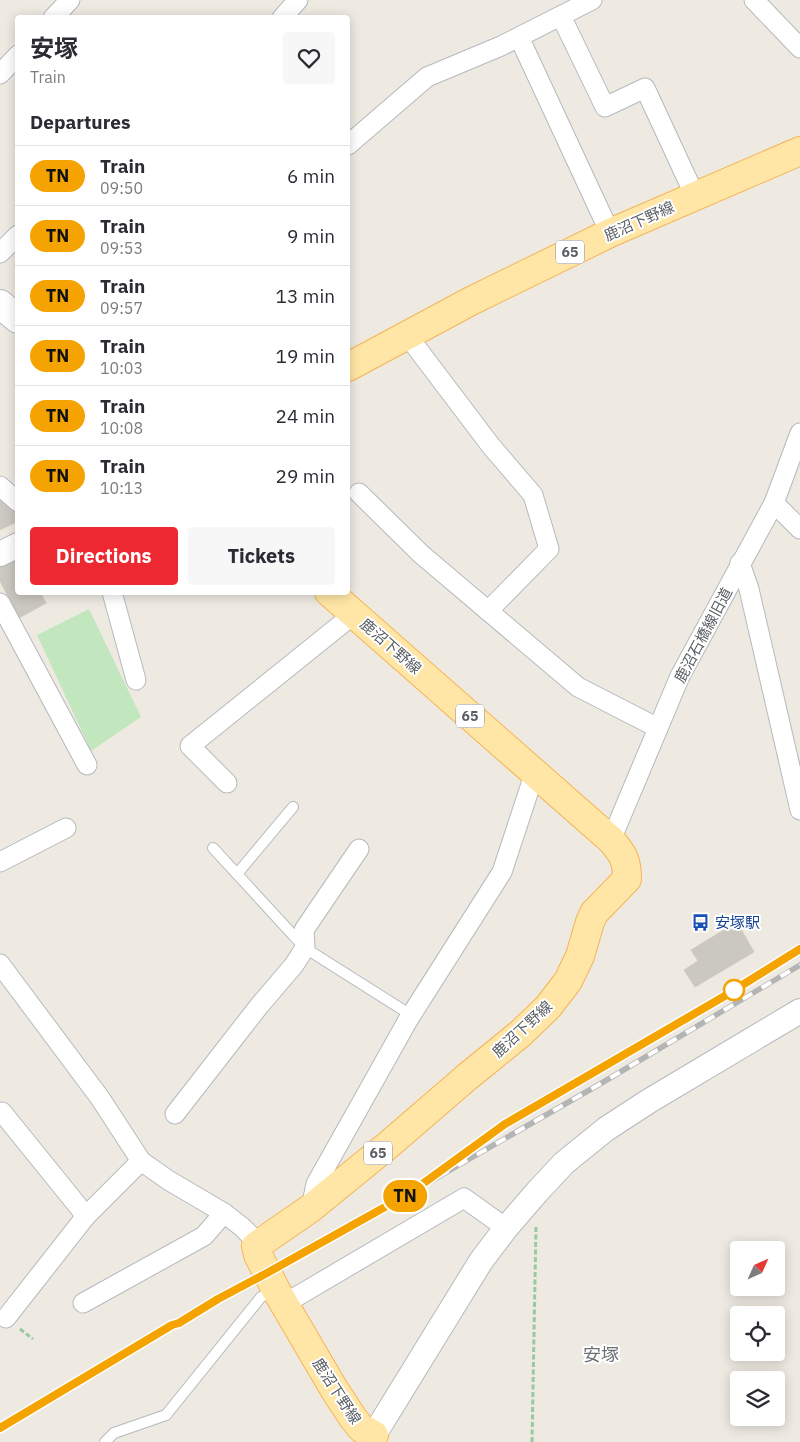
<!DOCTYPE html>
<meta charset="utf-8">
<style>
:root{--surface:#fff;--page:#f7f7f7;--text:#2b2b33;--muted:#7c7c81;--line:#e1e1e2;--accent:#ee2830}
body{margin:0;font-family:"IBM Plex Sans","Noto Sans JP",sans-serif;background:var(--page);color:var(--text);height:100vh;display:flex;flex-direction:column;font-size:19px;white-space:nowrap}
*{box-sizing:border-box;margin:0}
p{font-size:16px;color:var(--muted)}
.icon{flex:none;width:28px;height:28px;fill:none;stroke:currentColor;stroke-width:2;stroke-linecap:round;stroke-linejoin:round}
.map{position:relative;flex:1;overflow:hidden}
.panel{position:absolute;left:15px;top:15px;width:335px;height:580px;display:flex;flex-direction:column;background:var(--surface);border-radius:5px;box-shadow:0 2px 12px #0003}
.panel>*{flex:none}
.badge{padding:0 10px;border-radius:16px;font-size:18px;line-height:32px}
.needle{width:32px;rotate:45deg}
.buttons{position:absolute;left:730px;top:1241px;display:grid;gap:10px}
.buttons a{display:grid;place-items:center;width:55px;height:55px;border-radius:5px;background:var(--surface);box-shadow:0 2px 12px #0003;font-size:25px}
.map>.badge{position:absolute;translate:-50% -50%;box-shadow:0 0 0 2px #fff}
h2{padding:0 15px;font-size:19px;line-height:45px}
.round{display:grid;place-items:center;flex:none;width:52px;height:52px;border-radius:5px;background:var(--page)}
.headline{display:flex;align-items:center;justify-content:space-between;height:85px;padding:0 15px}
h1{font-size:24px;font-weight:700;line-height:38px}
.action{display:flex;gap:10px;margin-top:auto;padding:10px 15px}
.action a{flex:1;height:58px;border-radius:5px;background:var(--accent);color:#fff;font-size:20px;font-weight:700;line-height:58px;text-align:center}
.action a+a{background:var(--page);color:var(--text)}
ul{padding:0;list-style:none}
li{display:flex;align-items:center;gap:15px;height:60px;padding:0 15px;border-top:1px solid var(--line)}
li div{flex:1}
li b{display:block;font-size:19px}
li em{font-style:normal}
li .badge{min-width:55px;font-weight:700;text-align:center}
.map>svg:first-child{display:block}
.green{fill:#c2e6bd}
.building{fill:#cbc7c1;stroke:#d2cbc0}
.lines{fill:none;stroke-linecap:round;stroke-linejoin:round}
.service-casing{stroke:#b5b9bd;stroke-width:12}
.minor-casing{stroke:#b5b9bd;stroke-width:21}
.tertiary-casing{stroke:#b5b9bd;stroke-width:26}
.secondary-casing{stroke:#b4b8bd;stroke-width:30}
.primary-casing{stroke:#f5b454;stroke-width:30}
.path{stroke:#98c9a0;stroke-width:3;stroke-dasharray:5 2.5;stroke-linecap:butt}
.service{stroke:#fff;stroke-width:10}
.minor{stroke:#fff;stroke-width:19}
.tertiary{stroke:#fff;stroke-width:24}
.secondary{stroke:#fff;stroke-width:28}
.primary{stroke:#ffe6a6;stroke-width:28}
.rail-casing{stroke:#b3b4b4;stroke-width:5.5}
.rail{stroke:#fff;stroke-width:4;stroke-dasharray:11;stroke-linecap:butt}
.line-casing{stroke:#fff;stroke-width:11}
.line{stroke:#f5a300;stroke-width:8}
.stop-dot{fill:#fff;stroke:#f5a300;stroke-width:2.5}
.labels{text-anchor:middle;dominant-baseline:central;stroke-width:4;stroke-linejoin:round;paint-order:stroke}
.shield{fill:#fff;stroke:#8c8f92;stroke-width:1}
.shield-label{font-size:14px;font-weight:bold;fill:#5a5f63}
.street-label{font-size:15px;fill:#5a5f63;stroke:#fff}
.transit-label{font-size:15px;fill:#164399;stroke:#fff;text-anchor:start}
.quarter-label{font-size:18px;fill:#6b7175;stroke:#fff}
</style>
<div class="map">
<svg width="800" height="1442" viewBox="0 0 800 1442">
<rect width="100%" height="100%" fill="#eeeae2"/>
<polygon class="green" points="89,609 141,717 91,751 37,635"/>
<g class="building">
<polygon points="0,497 18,513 18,521 0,530"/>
<polygon points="18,547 18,592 40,592 46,603 19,618 0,581 0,555"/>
<polygon points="737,922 754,952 695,987 684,970 698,961 691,950"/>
</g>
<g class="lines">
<defs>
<g id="service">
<polyline points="213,848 305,948 411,1015"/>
<polyline points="237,874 293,807"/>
<polyline points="105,1442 114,1433 166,1415 261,1297 276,1290"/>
</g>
<g id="minor">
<polyline points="754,0 800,48"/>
<polyline points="561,16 605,107 645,88 695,196"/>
<polyline points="53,18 70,0"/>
<polyline points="282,18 298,0"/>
<polyline points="519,37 610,233"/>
<polyline points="0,74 18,55"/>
<polyline points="348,145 427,77 501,46 592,0"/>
<polyline points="0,253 18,235"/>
<polyline points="407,335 491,446 533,495 549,549 488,611"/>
<polyline points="0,486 18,502"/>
<polyline points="359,493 421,554 578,687 658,728"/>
<polyline points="774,503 800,529"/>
<polyline points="740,563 749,589 800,810"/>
<polyline points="112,592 136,680"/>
<polyline points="0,603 87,765"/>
<polyline points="227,783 190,746 354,614"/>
<polyline points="611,840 680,676 774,503 800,433"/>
<polyline points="0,862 66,828"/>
<polyline points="0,964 100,1098 141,1161 168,1180 224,1213 242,1227 252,1237 256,1246"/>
<polyline points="2,1112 86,1216"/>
<polyline points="175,1114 259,1006 294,965 305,948 304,930 359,849"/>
<polyline points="311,1208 316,1184 408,1020 502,872 535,772"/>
<polyline points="83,1303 204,1236 224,1213"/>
<polyline points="284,1304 464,1198 506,1228"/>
<polyline points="6,1318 86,1216 141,1161"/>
</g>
<g id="tertiary">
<polyline points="0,554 18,545"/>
<polyline points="374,1435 481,1261 506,1228 537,1192 564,1163 606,1129 649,1101 800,1011"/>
</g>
<polyline id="secondary" points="0,304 18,319"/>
<g id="primary">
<polyline points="348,367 471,301 610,233 800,151"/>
<path d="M329,592L611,840C623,854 627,860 627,879L594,913L590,922L580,956L568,981L548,1007L521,1033L467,1077L387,1146L311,1208L256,1246L258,1255L276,1290L334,1389L353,1418L361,1428L374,1435L370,1442"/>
</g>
</defs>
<use href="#service" class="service-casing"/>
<use href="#minor" class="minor-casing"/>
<use href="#tertiary" class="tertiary-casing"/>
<use href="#secondary" class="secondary-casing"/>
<use href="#primary" class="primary-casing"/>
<g class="path">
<polyline points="20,1329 33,1339"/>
<polyline points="532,1442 536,1225"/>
</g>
<use href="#service" class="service"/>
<use href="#minor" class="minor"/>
<use href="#tertiary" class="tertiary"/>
<use href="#secondary" class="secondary"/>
<use href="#primary" class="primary"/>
<defs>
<g id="rail">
<polyline points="455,1161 505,1124 723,997 800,948"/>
<polyline points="0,1428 172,1325 179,1323 218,1299 267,1273 410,1193 600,1084 800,965"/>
</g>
</defs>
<use href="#rail" class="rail-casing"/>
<use href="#rail" class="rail"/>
</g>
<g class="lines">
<defs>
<polyline id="line" points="0,1428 172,1325 179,1323 218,1299 267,1273 410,1193 505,1124 723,997 800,949"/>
</defs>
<use href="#line" class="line-casing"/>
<use href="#line" class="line"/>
</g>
<defs>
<symbol id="bus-bare" viewBox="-9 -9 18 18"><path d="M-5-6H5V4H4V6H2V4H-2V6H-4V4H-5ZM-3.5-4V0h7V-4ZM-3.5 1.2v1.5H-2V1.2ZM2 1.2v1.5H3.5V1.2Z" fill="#1a4fb4" stroke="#fff" stroke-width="2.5" paint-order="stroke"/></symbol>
</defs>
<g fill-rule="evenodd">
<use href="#bus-bare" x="688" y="910" width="25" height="25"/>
</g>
<circle class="stop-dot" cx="734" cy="990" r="10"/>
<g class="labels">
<g class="shield">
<rect x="556" y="240.5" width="28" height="23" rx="4"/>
<rect x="456" y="704.5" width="28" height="23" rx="4"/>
<rect x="364" y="1141.5" width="28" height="23" rx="4"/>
</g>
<g class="shield-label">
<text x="570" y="252">65</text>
<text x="470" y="716">65</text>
<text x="378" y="1153">65</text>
</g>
<g class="street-label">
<text transform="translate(639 221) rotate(-24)">鹿沼下野線</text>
<text transform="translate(703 635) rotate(-62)">鹿沼石橋線旧道</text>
<text transform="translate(391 646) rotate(41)">鹿沼下野線</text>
<text transform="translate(522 1029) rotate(-43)">鹿沼下野線</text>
<text transform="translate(337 1391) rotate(57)">鹿沼下野線</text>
</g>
<g class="transit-label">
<text x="715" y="922">安塚駅</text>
</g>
<g class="quarter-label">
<text x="601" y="1354">安塚</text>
</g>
</g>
</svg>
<div class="buttons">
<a><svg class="needle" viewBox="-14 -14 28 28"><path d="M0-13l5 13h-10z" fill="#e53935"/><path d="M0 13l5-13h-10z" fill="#7c7c81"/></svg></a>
<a><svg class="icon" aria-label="locate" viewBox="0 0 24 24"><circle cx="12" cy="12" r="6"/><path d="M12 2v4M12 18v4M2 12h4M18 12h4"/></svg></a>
<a><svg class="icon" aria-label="layers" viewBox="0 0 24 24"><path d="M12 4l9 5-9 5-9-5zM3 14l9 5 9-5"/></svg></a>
</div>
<b class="badge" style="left:405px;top:1196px;background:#f5a300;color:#111">TN</b>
<section class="panel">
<div class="headline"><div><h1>安塚</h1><p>Train</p></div><a class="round"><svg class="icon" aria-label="heart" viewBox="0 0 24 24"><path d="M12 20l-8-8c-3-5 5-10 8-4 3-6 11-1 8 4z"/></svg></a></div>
<h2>Departures</h2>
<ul>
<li><span class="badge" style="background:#f5a300;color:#111">TN</span><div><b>Train</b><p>09:50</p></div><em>6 min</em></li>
<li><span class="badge" style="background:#f5a300;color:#111">TN</span><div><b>Train</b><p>09:53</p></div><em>9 min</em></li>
<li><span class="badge" style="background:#f5a300;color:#111">TN</span><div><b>Train</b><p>09:57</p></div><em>13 min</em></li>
<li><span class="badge" style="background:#f5a300;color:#111">TN</span><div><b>Train</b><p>10:03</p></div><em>19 min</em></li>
<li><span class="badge" style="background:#f5a300;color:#111">TN</span><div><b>Train</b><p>10:08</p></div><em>24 min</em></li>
<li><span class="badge" style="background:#f5a300;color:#111">TN</span><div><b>Train</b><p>10:13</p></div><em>29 min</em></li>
</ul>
<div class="action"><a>Directions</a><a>Tickets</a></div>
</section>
</div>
